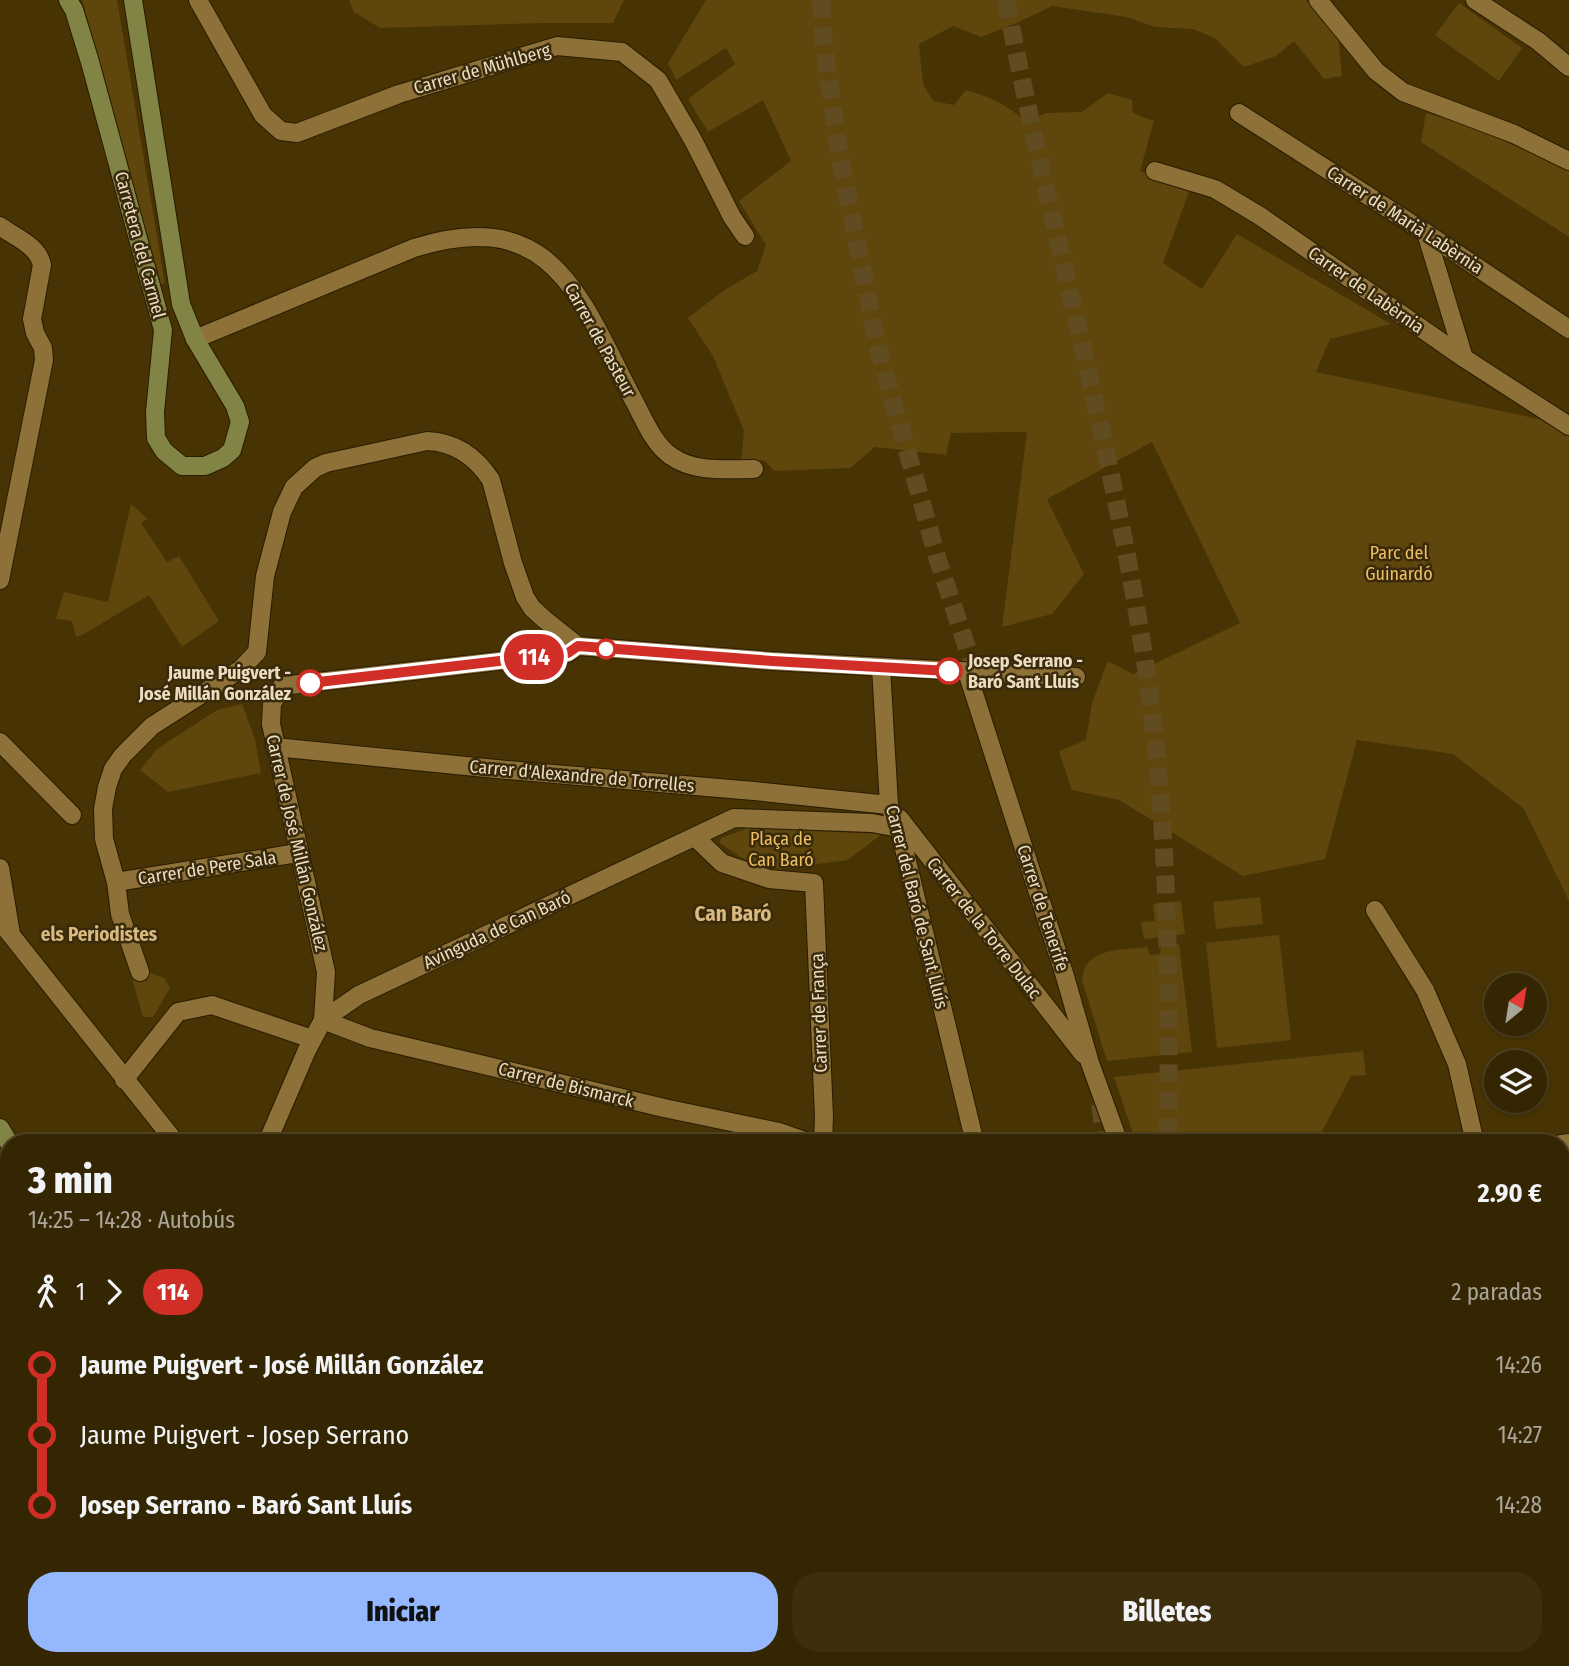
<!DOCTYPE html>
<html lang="es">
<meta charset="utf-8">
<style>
:root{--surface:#352603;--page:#3d2e0d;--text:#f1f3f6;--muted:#aaa59a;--line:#4f4325;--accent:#94b7fd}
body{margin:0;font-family:"Fira Sans Condensed",sans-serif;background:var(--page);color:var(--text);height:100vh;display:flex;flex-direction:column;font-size:26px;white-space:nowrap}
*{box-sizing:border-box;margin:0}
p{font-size:23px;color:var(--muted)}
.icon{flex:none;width:38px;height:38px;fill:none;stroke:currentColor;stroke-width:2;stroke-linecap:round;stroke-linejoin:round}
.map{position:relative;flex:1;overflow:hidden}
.sheet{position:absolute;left:0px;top:1134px;width:1570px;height:532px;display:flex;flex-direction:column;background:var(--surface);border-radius:28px 28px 0 0;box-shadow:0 2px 5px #0004,0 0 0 2px var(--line)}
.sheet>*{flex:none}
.badge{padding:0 14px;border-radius:23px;font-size:24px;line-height:46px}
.needle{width:46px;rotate:30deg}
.controls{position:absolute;left:1484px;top:973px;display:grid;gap:14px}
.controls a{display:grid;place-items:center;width:63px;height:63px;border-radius:50%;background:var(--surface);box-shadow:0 2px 5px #0004,0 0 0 2px var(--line);font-size:35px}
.map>.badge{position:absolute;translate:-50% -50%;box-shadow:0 0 0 4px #fff}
.legs{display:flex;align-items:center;gap:10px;height:77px;padding:0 28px;font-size:23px}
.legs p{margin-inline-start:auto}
.summary{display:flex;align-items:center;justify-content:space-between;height:119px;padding:0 28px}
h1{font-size:38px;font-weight:800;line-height:52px}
.button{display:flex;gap:14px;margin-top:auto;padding:14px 28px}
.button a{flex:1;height:80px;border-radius:28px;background:var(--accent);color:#111;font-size:28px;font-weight:800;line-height:80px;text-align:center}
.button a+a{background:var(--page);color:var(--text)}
ul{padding:0 28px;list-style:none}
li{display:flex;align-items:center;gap:24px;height:70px;font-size:26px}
li i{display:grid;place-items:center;width:10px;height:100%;margin:0 9px;background:currentColor}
li i::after{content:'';width:18px;height:18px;margin:-9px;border:5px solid;border-radius:50%;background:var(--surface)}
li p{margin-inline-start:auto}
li:first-child i{background:linear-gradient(#0000 50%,currentColor 0)}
li:last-child i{background:linear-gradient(currentColor 50%,#0000 0)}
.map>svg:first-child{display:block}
.green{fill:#5f460c}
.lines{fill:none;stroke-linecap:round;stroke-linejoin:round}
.primary-tunnel{stroke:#604c20;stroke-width:18;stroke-dasharray:18 9;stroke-linecap:butt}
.street-casing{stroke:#291c00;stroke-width:20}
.secondary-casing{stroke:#291c00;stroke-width:20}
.street{stroke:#8d7138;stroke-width:18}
.secondary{stroke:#828446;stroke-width:18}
.line-1-casing{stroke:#fff;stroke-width:16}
.line-1{stroke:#d02e26;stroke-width:10}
.stop-1-dot{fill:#fff;stroke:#d02e26;stroke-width:3.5}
.labels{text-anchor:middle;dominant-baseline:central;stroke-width:5;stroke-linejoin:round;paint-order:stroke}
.street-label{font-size:18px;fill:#ecddc1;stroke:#392a0c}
.park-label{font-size:18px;fill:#edbf61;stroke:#392a0c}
.stop-label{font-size:18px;font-weight:bold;fill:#ecddc1;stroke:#392a0c;text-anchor:start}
.neighbourhood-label{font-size:19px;font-weight:bold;fill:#d8ba80;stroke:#392a0c}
.quarter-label{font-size:21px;font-weight:bold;fill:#d8ba80;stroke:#392a0c}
</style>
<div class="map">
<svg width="1569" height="1666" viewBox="0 0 1569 1666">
<rect width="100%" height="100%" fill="#473304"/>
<g class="green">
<polygon points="82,0 117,0 165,283 161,284"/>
<polygon points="349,0 624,0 613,23 545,23 380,28 354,12"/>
<path d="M706,0H1306L1338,36L1342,76L1324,79L1294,41L1276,56L1244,67L1215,38L1193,29L1155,27L1127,17L1052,6L1019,22L981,37L953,26L919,44L923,84L933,101L954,105L966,90C990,97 1008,105 1026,122L1046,113L1082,112L1108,93L1132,100L1133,113L1154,121L1140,171L1190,189L1163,263L1202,289L1237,234L1391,324L1330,339L1316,372L1548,421L1569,434V901L1524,809L1453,754L1357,740L1325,859L1243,876L1119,800L1072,790L1059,751L1086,740L1092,703L1108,661L1133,674L1240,623L1152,442L1047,499L1084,574L1052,614L1002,627L1027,432L951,433L946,455L875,447L850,468L774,471L764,460L741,461L744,431L713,356L688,318L723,291L757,271L766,245L739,201L791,161L763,100L708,132L688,99L735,64L726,48L676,80L668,63Z"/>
<polygon points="1459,3 1522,48 1499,81 1435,35"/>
<polygon points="1426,113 1477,128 1569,171 1569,237 1421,142"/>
<polygon points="131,504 148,519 141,523 167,562 179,556 219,621 182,647 149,595 84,634 76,637 72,621 56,619 64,592 108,602"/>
<polygon points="242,704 255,739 261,773 168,792 140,770 157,749 217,710"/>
<polygon points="748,828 882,834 848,860 781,869 768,868 740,857 720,843 721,838"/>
<polygon points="1260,897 1263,924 1216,929 1213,902"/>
<polygon points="1181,901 1185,934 1144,939 1141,922 1155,921 1153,904"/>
<polygon points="1279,935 1291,1040 1217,1048 1206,943"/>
<path d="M1179,944L1192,1052L1107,1061L1082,980C1084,947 1123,950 1147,947L1150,955L1160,954L1161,947Z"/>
<polygon points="151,973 164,978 170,988 153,1017 143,1017 131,975"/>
<polygon points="1363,1051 1366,1075 1351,1076 1317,1141 1136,1143 1114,1077"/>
<rect x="1561" y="1158" width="8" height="381"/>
<polygon points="752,1657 868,1657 883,1666 677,1666"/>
<polygon points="1124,1657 1283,1659 1305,1657 1304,1666 1187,1666"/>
</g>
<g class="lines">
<g class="primary-tunnel">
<polyline points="821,0 824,46 840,158 878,348 938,560 979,684"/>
<path d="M1006,0C1047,217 1109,430 1143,649C1169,812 1170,978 1168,1143"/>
<polyline points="1100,1104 1105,1143"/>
<polyline points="0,1618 9,1622"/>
<polyline points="0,1648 9,1652"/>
<polyline points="22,1657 42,1666"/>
<polyline points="86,1657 104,1666"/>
<polyline points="1166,1657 1166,1666"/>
<polyline points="1118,1666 1118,1657"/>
</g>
<defs>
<g id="street">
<polyline points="198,0 263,115 281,131 297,133 399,94 557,46 622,52 658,80 693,140 732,217 745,236"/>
<polyline points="1318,0 1376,71 1403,92 1514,134 1569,161"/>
<polyline points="1475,0 1538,41 1569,67"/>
<polyline points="1239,113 1426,233 1569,329"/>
<polyline points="1155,171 1215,189 1260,216 1464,358 1569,426"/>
<path d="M0,226C14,237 38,245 42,265L32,319L35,333L43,348L44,360L0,580"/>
<polyline points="1426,233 1464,358"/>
<path d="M195,339L414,248C553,204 580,298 633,399C643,417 653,444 671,456C695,473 726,469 754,469"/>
<polyline points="881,667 889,805 899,828 975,1143"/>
<polyline points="967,672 1064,973 1090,1063 1119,1143"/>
<polyline points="0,742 72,815"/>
<polyline points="275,747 496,769 754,791 889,805"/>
<polyline points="900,819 1083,1054"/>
<polyline points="695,837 722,863 769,879 814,883 824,1117 823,1143"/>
<polyline points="0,868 11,934"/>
<polyline points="116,882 298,853"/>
<polyline points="1375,910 1425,990 1457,1064 1475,1143"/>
<polyline points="0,921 176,1143"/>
<path d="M140,972L120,914L116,882L104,839L103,809L107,787L113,769L123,755L152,726L241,669L257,652L265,576L282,512L294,487L315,468L326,463L427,441C455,442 476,457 491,480L513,563L525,597L532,608L544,619L578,646L772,661L1076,677"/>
<polyline points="323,1020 326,972 271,724 272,704 282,686 568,653 578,646"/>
<polyline points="323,1020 370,1038 664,1108 779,1132 810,1143"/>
<polyline points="124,1080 178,1012 212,1005 312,1039"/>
<polyline points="267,1143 307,1050 323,1020 359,995 734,818 872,823 899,828"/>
<polyline points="1561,1144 1569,1143"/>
<polyline points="0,1180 9,1193"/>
<polyline points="0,1296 9,1295"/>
<polyline points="0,1599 9,1603"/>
<polyline points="110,1657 126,1666"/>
<polyline points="1518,1657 1518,1666"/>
<polyline points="669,1666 669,1657"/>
<polyline points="1328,1666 1329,1657"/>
</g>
<g id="secondary">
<polyline points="68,0 74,10 90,62 163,330 155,412 156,438 164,451 182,466 205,466 223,458 232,450 240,422 235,406 195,339 181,304 133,0"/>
<polyline points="0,1128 9,1143"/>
<polyline points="0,1420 9,1419"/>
<polyline points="1561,1572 1569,1573"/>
<polyline points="193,1657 194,1666"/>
<polyline points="457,1666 563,1657"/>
</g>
</defs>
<use href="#street" class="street-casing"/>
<use href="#secondary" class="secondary-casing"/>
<use href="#street" class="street"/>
<use href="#secondary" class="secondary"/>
</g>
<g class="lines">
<defs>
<polyline id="line-1" points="310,683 568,653 578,646 772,661 949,671"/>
</defs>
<use href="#line-1" class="line-1-casing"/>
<use href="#line-1" class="line-1"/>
</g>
<g class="stop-1-dot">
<circle cx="606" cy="649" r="9"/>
<circle cx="949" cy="671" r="12"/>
<circle cx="310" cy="683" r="12"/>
</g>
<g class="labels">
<g class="street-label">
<text transform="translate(482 69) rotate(-16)">Carrer de Mühlberg</text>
<text transform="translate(1405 220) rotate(33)">Carrer de Marià Labèrnia</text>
<text transform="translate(140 245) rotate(75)">Carretera del Carmel</text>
<text transform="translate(1366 290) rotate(35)">Carrer de Labèrnia</text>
<text transform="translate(600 340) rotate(61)">Carrer de Pasteur</text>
<text transform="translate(582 776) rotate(5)">Carrer d'Alexandre de Torrelles</text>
<text transform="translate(297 843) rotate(77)">Carrer de José Millán González</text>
<text transform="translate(207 868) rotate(-9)">Carrer de Pere Sala</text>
<text transform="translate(917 907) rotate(76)">Carrer del Baró de Sant Lluís</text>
<text transform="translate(1043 908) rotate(72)">Carrer de Tenerife</text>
<text transform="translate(984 928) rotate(52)">Carrer de la Torre Dulac</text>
<text transform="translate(497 930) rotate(-25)">Avinguda de Can Baró</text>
<text transform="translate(819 1013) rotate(-92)">Carrer de França</text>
<text transform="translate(566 1085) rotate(14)">Carrer de Bismarck</text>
</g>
<g class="park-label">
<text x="1399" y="553">Parc del<tspan x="1399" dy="21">Guinardó</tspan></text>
<text x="781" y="839">Plaça de<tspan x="781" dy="21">Can Baró</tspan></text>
</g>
<g class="stop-label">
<text x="968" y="661">Josep Serrano -<tspan x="968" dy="21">Baró Sant Lluís</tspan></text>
<text x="291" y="673" text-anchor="end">Jaume Puigvert -<tspan x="291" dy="21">José Millán González</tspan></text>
</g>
<g class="neighbourhood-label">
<text x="99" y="934">els Periodistes</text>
</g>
<g class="quarter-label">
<text x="733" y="914">Can Baró</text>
</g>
</g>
</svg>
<div class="controls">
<a><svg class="needle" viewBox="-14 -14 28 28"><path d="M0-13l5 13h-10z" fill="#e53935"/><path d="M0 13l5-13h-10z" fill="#aaa59a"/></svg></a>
<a><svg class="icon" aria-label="layers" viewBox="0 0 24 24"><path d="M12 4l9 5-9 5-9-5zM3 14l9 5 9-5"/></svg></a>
</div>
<b class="badge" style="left:534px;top:657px;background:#d02e26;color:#fff">114</b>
<section class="sheet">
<div class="summary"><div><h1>3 min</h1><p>14:25 – 14:28 · Autobús</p></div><b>2.90 €</b></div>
<div class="legs"><svg class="icon" aria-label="walk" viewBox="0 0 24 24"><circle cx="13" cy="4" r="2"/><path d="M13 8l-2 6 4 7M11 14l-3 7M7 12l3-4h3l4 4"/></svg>1<svg class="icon" aria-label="forward" viewBox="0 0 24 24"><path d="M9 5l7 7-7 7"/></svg><b class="badge" style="background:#d02e26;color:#fff">114</b><p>2 paradas</p></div>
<ul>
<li><i style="color:#d02e26"></i><b>Jaume Puigvert - José Millán González</b><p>14:26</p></li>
<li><i style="color:#d02e26"></i><span>Jaume Puigvert - Josep Serrano</span><p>14:27</p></li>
<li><i style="color:#d02e26"></i><b>Josep Serrano - Baró Sant Lluís</b><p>14:28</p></li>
</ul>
<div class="button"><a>Iniciar</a><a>Billetes</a></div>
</section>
</div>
